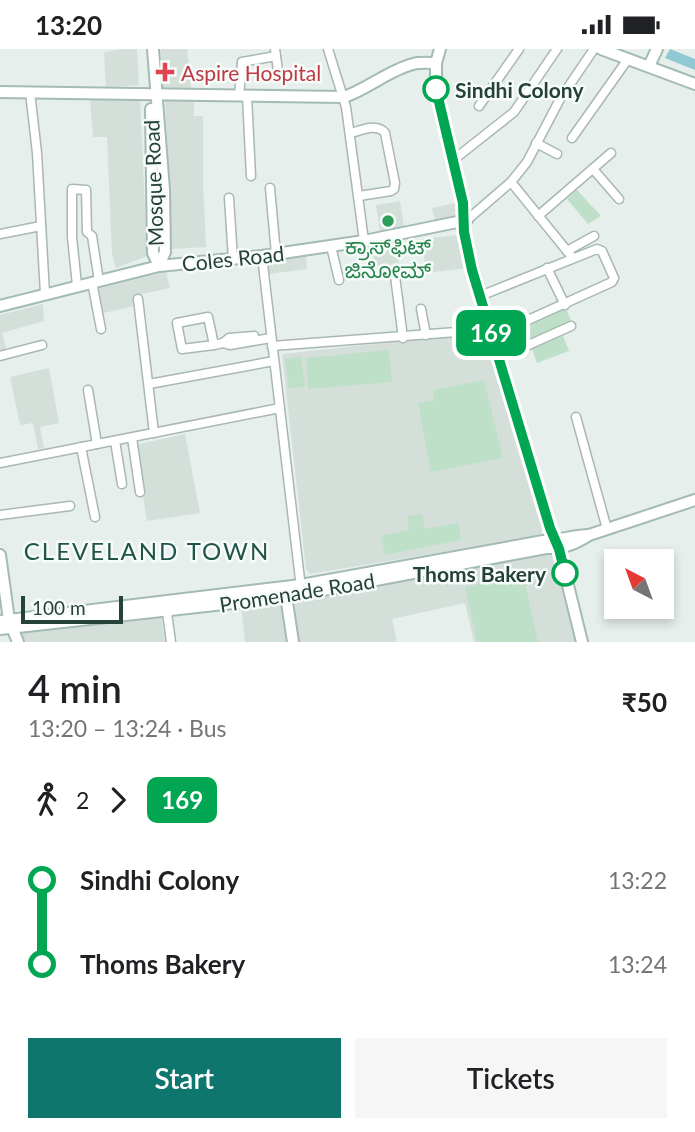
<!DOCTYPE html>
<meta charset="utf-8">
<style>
:root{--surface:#fff;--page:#f6f6f6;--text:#202124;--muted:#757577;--accent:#0f766e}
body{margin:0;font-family:Lato,"Noto Sans Kannada",sans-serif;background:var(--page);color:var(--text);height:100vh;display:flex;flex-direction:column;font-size:26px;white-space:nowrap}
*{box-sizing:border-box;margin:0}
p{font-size:23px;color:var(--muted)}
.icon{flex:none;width:38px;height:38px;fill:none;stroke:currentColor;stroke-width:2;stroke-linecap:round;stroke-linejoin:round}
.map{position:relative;height:593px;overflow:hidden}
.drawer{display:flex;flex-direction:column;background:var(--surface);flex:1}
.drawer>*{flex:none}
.badge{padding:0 14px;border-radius:10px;font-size:24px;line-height:46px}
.needle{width:46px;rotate:319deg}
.buttons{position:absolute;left:604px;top:500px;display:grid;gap:14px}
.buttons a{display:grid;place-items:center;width:70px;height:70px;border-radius:0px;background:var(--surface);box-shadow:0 4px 10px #0003;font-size:35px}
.scale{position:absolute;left:21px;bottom:18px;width:102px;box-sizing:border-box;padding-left:7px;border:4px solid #24423a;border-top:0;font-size:19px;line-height:24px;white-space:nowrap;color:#24423a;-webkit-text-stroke:5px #f7fbf9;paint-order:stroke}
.map>.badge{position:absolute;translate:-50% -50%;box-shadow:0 0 0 4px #fff}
.legs{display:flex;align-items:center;gap:10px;height:77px;padding:0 28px;font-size:23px}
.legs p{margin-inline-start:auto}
.overview{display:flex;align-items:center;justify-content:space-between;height:119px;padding:0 28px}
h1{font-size:38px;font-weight:600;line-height:52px}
.cta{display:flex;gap:14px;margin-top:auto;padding:14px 28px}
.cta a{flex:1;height:80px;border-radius:0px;background:var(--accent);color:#fff;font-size:28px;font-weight:600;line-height:80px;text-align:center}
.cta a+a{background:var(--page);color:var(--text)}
ul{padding:0 28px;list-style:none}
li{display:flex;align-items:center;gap:24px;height:84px;font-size:26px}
li i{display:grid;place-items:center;width:10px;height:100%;margin:0 9px;background:currentColor}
li i::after{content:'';width:18px;height:18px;margin:-9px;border:5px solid;border-radius:50%;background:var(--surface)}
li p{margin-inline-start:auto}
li:first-child i{background:linear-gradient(#0000 50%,currentColor 0)}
li:last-child i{background:linear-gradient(currentColor 50%,#0000 0)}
.status{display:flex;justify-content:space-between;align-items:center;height:49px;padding:0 35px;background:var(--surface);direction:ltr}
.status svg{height:19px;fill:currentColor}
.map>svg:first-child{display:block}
.built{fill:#d4dfda}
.green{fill:#bfe0c8}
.water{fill:#8ec9d4}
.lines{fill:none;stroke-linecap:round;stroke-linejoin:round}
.street-casing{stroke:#a8b8b2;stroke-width:11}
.secondary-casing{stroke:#a4bbb3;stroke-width:14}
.street{stroke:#fff;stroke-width:8}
.secondary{stroke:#fff;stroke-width:10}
.line-1-casing{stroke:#fff;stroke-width:16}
.line-1{stroke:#00a651;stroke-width:10}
.health-dot{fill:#e0444e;stroke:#f7fbf9;stroke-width:2.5}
.stop-1-dot{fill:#fff;stroke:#00a651;stroke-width:3.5}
.leisure-dot{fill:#2e9e5b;stroke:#f7fbf9;stroke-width:2.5}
.labels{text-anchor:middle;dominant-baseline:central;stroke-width:5;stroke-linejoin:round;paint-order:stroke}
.health-label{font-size:21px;fill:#be3a42;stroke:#f7fbf9;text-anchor:start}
.stop-label{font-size:21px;font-weight:bold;fill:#24423a;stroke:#f7fbf9;text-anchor:start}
.street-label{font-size:21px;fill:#24423a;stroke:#f7fbf9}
.leisure-label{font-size:21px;fill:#27864d;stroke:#f7fbf9}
.quarter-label{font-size:24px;letter-spacing:2px;fill:#1f5548;stroke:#f7fbf9}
</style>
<div class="status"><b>13:20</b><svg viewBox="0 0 49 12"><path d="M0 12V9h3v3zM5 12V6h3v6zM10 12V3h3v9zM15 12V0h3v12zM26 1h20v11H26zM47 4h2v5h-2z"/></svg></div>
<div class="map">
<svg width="695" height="593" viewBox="0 0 695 593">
<rect width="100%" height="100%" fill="#e6efeb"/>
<g class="built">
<polygon points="122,0 137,0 139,36 106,38 104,3"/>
<polygon points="161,0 187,0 191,41 163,39"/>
<polygon points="140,48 147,207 116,219 112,205 107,88 93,88 90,50"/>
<polygon points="194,48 194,67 203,67 203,134 206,198 172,200 165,49"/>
<polygon points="400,152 404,178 380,182 376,156"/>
<polygon points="455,154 457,168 435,172 432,159"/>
<polygon points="458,186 461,190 468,219 426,224 422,190"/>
<polygon points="396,193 399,215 375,218 372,196"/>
<polygon points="306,207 307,220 269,225 267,213"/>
<polygon points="166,223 170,239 133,247 135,257 103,264 97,240"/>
<polygon points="43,255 44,272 2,284 7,302 0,304 0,266"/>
<polygon points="488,283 543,480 540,487 310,525 306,520 282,305"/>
<polygon points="49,319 59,374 40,378 44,399 38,400 33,374 20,376 10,328"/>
<polygon points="185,385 200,464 147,472 135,396"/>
<polygon points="550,503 557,506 578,593 474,593 465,554 392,570 397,593 299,593 291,549"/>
<polygon points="281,552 287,593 245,593 241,557"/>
<polygon points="161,566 165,593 25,593 19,580"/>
</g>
<g class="green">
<polygon points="577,141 601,167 588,175 567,150"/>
<polygon points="565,258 572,274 529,293 524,277"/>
<polygon points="563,287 569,302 537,314 532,300"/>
<polygon points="389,301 392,333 308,340 306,309"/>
<polygon points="301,308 305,337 289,340 285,310"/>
<polygon points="484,331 503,409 431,423 418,354 434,351 433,341"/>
<polygon points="422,465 425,480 458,474 461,491 385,506 381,487 409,481 407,467"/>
<polygon points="523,525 538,593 477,593 465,538"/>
</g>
<polygon class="water" points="670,0 695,10 695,21 665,9"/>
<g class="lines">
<defs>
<g id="street">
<polyline points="275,0 278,22"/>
<polyline points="328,0 346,58 364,192"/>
<polyline points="30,43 37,104 45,245"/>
<polyline points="239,47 242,13 276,7"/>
<polyline points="247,47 251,127"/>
<polyline points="479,57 519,0"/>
<path d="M351,84C362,81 377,74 385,84L395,134L394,140L391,142L359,147"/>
<polyline points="572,89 628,10"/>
<polyline points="536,94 557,105"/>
<polyline points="452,112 514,63 557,0"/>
<polyline points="593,120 619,150"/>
<polyline points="511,133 572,208"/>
<polyline points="270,139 276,205"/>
<polyline points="229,149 233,210"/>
<polyline points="538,167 611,104"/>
<polyline points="467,171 511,133 527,113 560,50 594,0"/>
<polyline points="0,185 41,177"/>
<polyline points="331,197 339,231"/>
<polyline points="567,202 594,187"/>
<polyline points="262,207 301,539"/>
<polyline points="547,219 565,256"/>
<polyline points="395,227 403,289"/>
<polyline points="92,233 101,280"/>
<polyline points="77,236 72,188 72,140 86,141 87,183 92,187 99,232"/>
<polyline points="485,245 597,200 602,202 614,229 612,233 497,285"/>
<polyline points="138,250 154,384"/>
<polyline points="421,260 426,286"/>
<polyline points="223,294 229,289 254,287"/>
<polyline points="214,296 182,300 177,274 208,268 214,296 223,294 230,296 271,289"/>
<polyline points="272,297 496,280"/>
<polyline points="0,307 42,296"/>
<polyline points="504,307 571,277"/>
<polyline points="149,335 274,312"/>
<polyline points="88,341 97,395"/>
<polyline points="576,368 607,480"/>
<polyline points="132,389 140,443"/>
<polyline points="115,392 122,435"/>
<polyline points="81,398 95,468"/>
<polyline points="0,414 280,359"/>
<polyline points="0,466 70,457"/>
<polyline points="166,556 171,593"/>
</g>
<g id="secondary">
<polyline points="153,0 164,141 165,203 159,217"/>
<polyline points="440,0 436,14 436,41 463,154 464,183 473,221 550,479 559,500 582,593"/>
<polyline points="601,0 695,35"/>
<polyline points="649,17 657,0"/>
<path d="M0,43L344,48C368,40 389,21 413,15C420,13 429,14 436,14"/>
<polyline points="151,60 153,204 159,217"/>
<polyline points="0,257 159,217 262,207 364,192 467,171"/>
<polyline points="0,506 9,571 18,593"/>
<polyline points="285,540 293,593"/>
<path d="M0,572L301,536L543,492C559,492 573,486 589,486"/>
<path d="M0,580L286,548L546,499C563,500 575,495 589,486L695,451"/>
</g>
</defs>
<use href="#street" class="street-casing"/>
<use href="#secondary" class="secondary-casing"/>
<use href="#street" class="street"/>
<use href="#secondary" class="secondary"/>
</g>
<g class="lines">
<defs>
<polyline id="line-1" points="436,40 463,154 464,183 472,221 550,479 559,500 565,524"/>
</defs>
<use href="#line-1" class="line-1-casing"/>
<use href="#line-1" class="line-1"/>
</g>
<path class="health-dot" d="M161.5 12.5h7v7h7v7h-7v7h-7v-7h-7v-7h7z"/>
<g class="stop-1-dot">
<circle cx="436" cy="40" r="12"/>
<circle cx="565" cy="524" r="12"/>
</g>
<circle class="leisure-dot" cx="388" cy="172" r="7"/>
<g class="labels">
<g class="health-label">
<text x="181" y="23">Aspire Hospital</text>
</g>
<g class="stop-label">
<text x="455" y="40">Sindhi Colony</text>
<text x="546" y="524" text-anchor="end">Thoms Bakery</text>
</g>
<g class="street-label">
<text transform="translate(153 134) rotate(-92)">Mosque Road</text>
<text transform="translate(233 209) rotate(-6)">Coles Road</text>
<text transform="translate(297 543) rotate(-9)">Promenade Road</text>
</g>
<g class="leisure-label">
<text x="388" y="196">ಕ್ರಾಸ್‌ಫಿಟ್<tspan x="388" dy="24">ಜಿನೋಮ್</tspan></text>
</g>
<g class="quarter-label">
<text x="147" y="501">CLEVELAND TOWN</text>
</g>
</g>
</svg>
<div class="buttons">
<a><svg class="needle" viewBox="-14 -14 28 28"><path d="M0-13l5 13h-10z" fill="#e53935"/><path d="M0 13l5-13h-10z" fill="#757577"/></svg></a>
</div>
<div class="scale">100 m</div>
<b class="badge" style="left:491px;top:284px;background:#00a651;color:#fff">169</b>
</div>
<section class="drawer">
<div class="overview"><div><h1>4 min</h1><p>13:20 – 13:24 · Bus</p></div><b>₹50</b></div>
<div class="legs"><svg class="icon" aria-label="walk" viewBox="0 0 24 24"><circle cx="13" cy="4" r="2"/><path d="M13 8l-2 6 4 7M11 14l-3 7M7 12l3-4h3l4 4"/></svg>2<svg class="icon" aria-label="forward" viewBox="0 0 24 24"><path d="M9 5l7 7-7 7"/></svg><b class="badge" style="background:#00a651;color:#fff">169</b></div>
<ul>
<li><i style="color:#00a651"></i><b>Sindhi Colony</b><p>13:22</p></li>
<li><i style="color:#00a651"></i><b>Thoms Bakery</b><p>13:24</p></li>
</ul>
<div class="cta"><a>Start</a><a>Tickets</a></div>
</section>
